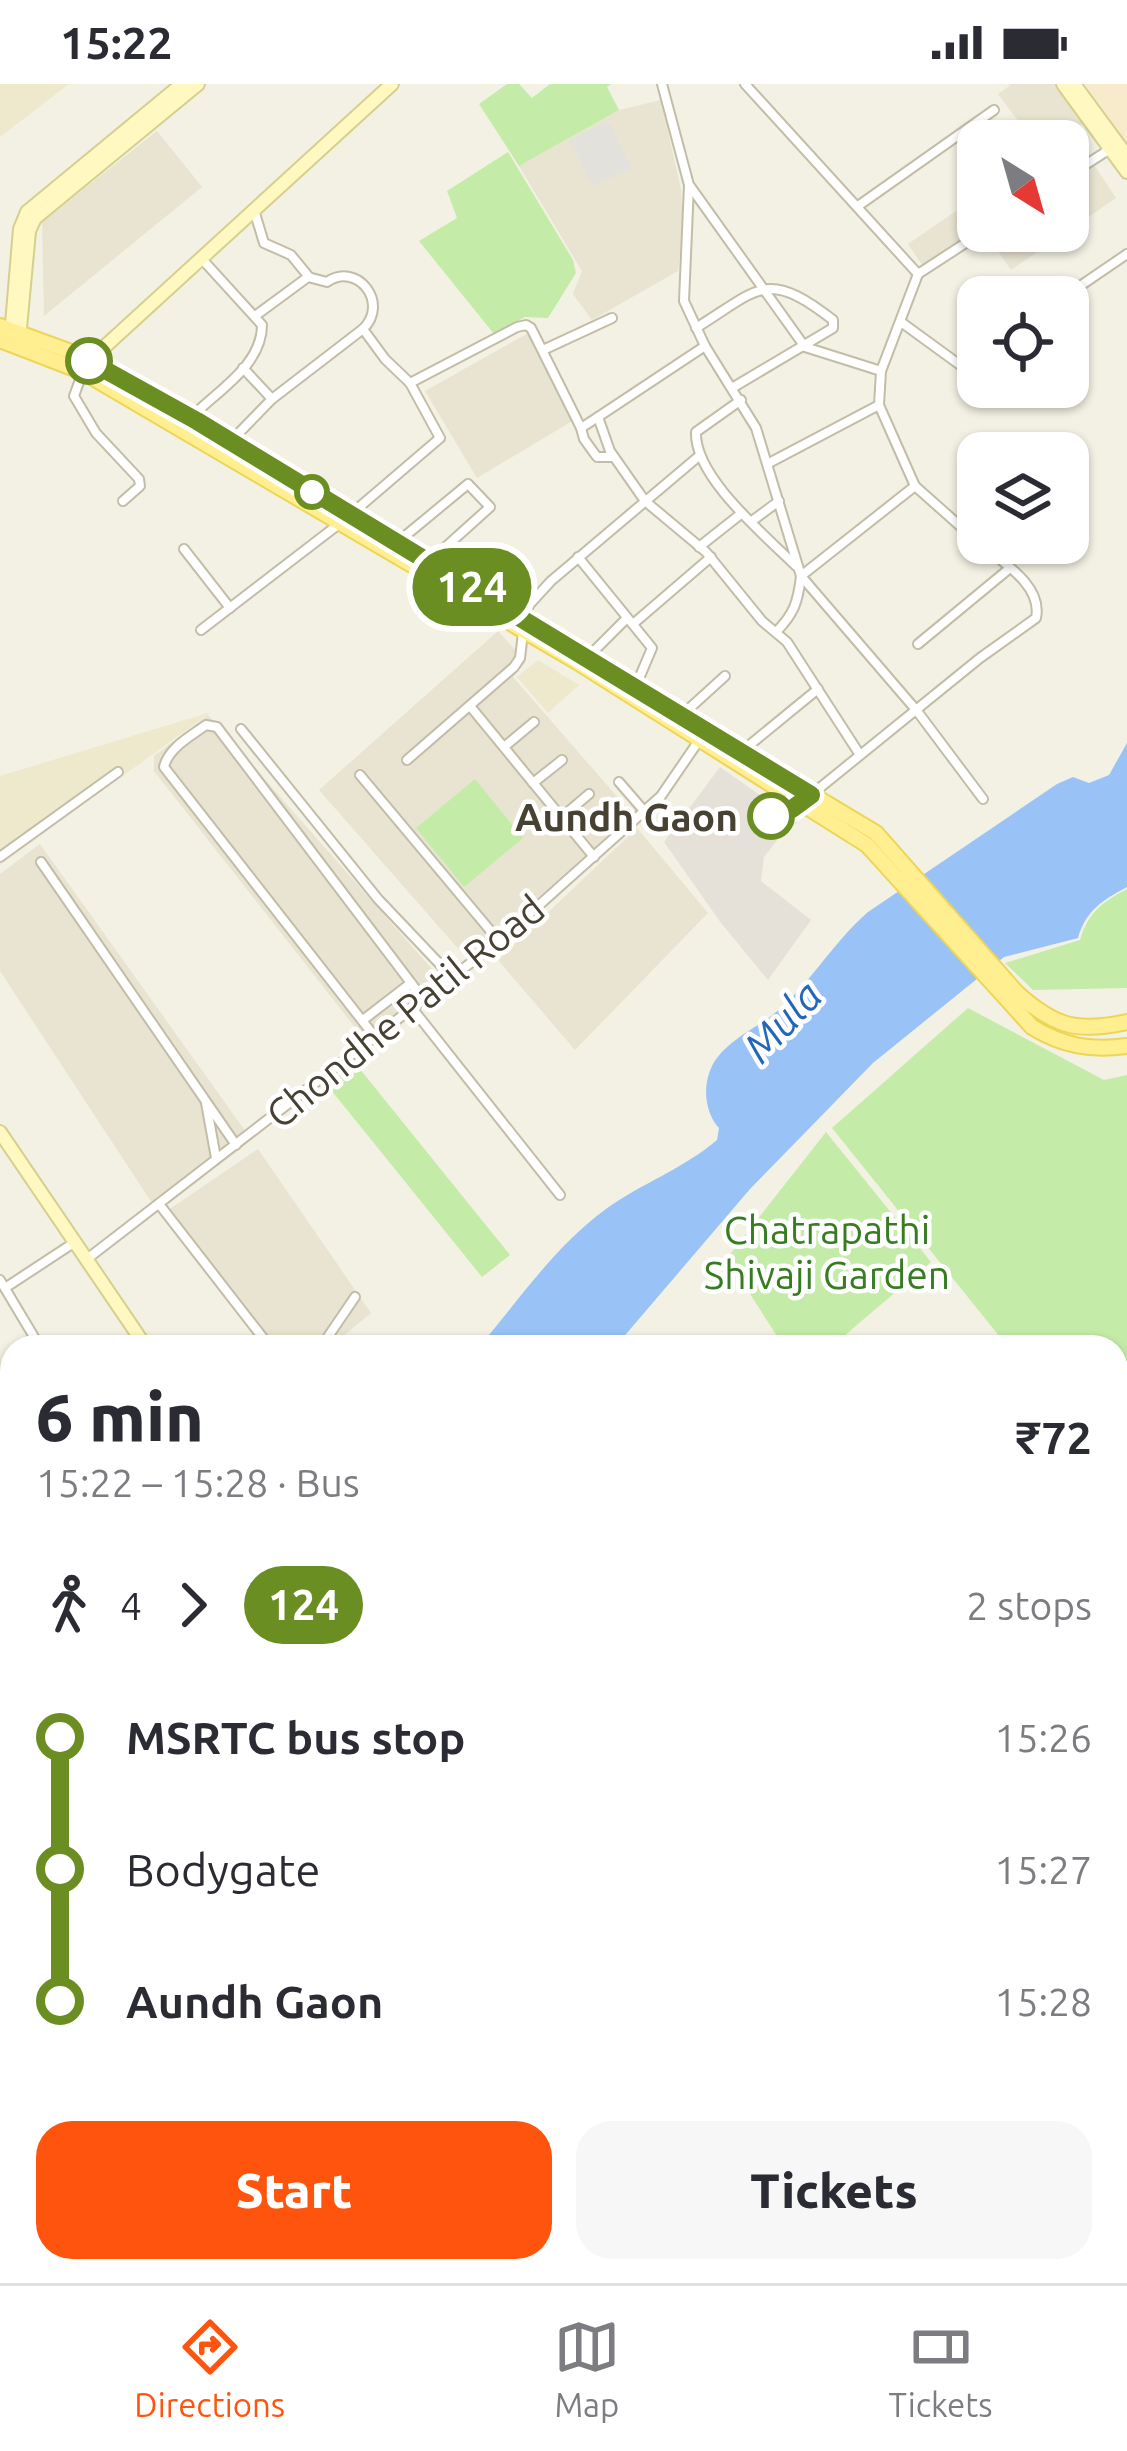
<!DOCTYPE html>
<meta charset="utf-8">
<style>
:root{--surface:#fff;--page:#f7f7f7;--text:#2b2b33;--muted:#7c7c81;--line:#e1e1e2;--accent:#ff540e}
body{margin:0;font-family:Ubuntu,sans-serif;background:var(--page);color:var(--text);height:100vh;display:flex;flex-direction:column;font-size:45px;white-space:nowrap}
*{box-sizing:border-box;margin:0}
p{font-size:39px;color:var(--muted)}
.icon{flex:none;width:66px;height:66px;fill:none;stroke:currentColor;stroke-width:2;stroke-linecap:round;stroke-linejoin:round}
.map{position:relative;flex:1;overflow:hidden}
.panel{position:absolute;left:0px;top:1251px;width:1128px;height:948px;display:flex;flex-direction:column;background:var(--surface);border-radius:36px 36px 0 0;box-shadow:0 3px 9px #0004}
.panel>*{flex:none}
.badge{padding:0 24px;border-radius:39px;font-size:42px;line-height:78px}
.needle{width:78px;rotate:143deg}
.buttons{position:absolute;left:957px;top:36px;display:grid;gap:24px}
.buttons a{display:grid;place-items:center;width:132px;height:132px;border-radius:24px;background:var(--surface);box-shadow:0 3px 9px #0004;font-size:60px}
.map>.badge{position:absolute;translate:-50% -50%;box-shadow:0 0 0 6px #fff}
.legs{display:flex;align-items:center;gap:18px;height:132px;padding:0 36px;font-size:39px}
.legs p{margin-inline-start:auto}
.head{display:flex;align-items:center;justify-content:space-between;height:204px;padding:0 36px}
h1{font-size:66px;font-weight:800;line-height:90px}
.action{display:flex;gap:24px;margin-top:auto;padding:24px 36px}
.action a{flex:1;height:138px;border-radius:36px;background:var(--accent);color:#fff;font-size:48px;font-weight:800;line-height:138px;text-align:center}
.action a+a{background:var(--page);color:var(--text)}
ul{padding:0 36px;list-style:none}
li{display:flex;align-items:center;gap:42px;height:132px;font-size:45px}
li i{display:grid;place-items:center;width:18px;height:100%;margin:0 15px;background:currentColor}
li i::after{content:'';width:30px;height:30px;margin:-15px;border:9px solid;border-radius:50%;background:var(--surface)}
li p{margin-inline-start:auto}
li:first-child i{background:linear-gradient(#0000 50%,currentColor 0)}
li:last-child i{background:linear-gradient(currentColor 50%,#0000 0)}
.status{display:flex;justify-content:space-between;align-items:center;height:84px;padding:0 60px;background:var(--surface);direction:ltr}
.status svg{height:33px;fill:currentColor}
.tab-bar{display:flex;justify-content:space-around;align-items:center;height:168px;border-top:3px solid var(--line);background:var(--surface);font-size:33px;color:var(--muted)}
.tab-bar a{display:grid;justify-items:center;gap:6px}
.tab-bar .active{color:var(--accent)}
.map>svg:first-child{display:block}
.residential{fill:#e8e4d1}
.commercial{fill:#f8ebcc}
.industrial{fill:#e5e1d8}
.education{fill:#eee9cc}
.green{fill:#c4eca8}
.parking{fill:#e3e1dc}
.water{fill:#99c3f6}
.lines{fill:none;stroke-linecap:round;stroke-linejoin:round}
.street-casing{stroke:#c2bda8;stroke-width:12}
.secondary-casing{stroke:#d7cf8e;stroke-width:16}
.primary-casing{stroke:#eed557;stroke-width:18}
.street{stroke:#fff;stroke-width:8}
.secondary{stroke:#fff9c1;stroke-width:12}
.primary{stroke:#ffef90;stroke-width:14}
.line-1-casing{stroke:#fff;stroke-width:27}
.line-1{stroke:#6b8e23;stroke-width:18}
.stop-1-dot{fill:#fff;stroke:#6b8e23;stroke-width:6}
.labels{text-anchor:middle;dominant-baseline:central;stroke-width:9;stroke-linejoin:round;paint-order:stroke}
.stop-label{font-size:39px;font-weight:bold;fill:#464133;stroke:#fff;text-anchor:end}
.street-label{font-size:39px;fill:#464133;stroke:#fff}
.park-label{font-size:39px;fill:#377c21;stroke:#fff}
.water-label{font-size:42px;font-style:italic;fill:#2366ba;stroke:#fff}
</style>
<div class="status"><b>15:22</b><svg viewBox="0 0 49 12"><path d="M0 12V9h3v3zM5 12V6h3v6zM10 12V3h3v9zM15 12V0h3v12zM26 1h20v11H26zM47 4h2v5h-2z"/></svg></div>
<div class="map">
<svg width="1127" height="2199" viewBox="0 0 1127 2199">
<rect width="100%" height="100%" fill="#f3f1e3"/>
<g class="residential">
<polygon points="1012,0 1057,0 1085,38 1060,57 1033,57 998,10"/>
<polygon points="661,16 681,106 683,140 678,187 592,236 573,210 582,187 519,82 619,26"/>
<polygon points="157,47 202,103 44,232 42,138"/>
<polygon points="1094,81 1116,114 1068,147 1068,98"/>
<polygon points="978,112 978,147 925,185 908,160"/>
<polygon points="993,147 1068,147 1011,186 987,151"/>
<polygon points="528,249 574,336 477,394 425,307"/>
<polygon points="498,547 526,578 513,593 633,731 468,876 319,706"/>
<polygon points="208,631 439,893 365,956 154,687 154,672"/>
<polygon points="637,744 708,829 575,966 498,876"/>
<polygon points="40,760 246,1048 152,1119 0,887 0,790"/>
<polygon points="258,1065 371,1229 330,1263 268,1263 164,1129"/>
<polygon points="355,2187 491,2187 500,2199 365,2199"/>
</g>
<polygon class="commercial" points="1085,0 1127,0 1127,59"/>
<polygon class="industrial" points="720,683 798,738 785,746 764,773 761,797 811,836 768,896 721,839 664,758"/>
<g class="education">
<polygon points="0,0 69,0 0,53"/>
<polygon points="538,576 579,601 548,629 517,593"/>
<polygon points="211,628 0,781 0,692"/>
<polygon points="0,1277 12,1297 12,1697 0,1709"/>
</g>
<g class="green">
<polygon points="507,0 519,0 532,14 550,0 611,0 607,3 619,26 519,82 479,20"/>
<polygon points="508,68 573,176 576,189 548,234 525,233 494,250 419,157 457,134 447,107"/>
<polygon points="475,695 523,754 464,803 416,744"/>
<path d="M1127,805V904L1033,906L1005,879L1080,856C1088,829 1102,818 1127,805Z"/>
<polygon points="968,924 1104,996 1127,991 1127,1297 1116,1305 1116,1263 1008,1263 832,1044"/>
<polygon points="355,979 510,1171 482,1193 327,1001"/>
<polygon points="826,1048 931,1178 831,1263 784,1263 727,1174"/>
</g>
<polygon class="parking" points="608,37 632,84 593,102 569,56"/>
<g class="water">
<path d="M1127,659V803C1103,816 1086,826 1078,854L1004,873L873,979L750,1105L615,1263H479C518,1217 556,1161 606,1125C642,1099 683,1085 717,1056L719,1044C705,1029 702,1002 712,982C722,961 751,946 770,933C807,905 832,859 868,828L1057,700L1073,693L1089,699L1109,691Z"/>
<polygon points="12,1763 12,1892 0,1902 0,1777"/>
</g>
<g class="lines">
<defs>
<g id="street">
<polyline points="662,0 689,101 684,217 705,262 756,344 801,492 917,627 983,715"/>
<polyline points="745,0 918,190 881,287 879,321 915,402 978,458"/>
<polyline points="1068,92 1110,65"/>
<polyline points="690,102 805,263 881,287"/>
<polyline points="858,122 994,26"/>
<polyline points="254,126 264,159 291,171 309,193"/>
<polyline points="918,190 984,147"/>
<polyline points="1064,213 1127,170"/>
<path d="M255,232L308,193L327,198C357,177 390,219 363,245L272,315"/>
<polyline points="901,238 960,281 978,272"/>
<path d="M696,244C759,205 766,184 833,236V244L732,304"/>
<polyline points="363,245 385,275 410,299"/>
<polyline points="705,262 598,333 610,367 645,417 706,468 762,537 787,558 860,671"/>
<polyline points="543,266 612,234"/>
<polyline points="82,290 74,312 96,349 139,395 140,402 123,417"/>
<path d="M741,316L696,348C694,393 765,451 796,482"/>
<path d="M181,344C207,312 262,286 262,241L201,174"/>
<polyline points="581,344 584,355 597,373 613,373"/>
<polyline points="232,356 272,315 243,284"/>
<polyline points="769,379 879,321"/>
<polyline points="350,431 440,354 410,299 517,243 526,241 531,244 581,344 598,333"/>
<polyline points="752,437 779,417"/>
<polyline points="399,457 468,400 490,423 430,477"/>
<polyline points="699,463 742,429"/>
<polyline points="184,465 230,524"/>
<polyline points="578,473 652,564 632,611"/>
<polyline points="526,534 529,521 551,497 699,372"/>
<polyline points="633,540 711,473"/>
<polyline points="201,546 339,440"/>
<path d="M776,548C794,530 798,518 801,492L915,402"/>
<polyline points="918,560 1010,484"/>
<polyline points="587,574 627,534"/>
<polyline points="470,622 594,773"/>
<polyline points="681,632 725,592"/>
<polyline points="241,645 378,815 452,893"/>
<polyline points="504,663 534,638"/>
<polyline points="741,668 818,605"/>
<polyline points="407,676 514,583 520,574 523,549"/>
<polyline points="360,691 499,857"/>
<polyline points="619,698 645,728"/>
<polyline points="533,699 562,676"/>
<path d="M811,711L980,574L1036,534C1043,501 1001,477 979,459"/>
<polyline points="562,733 589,710"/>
<polyline points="0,773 118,688"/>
<polyline points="41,778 236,1061"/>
<polyline points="412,924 560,1111"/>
<polyline points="363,936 411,899"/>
<path d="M375,953L164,683C168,664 191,652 206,641L217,643L424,916"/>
<polyline points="206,1019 216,1074"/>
<polyline points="159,1120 270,1263"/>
<polyline points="87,1175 499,857 661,712 700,655"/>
<polyline points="0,1196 40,1263"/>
<polyline points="5,1204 75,1158"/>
<polyline points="979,1261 981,1263"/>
<polyline points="321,1263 355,1213"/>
<polyline points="2,2003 12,2016"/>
<polyline points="0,2128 12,2147"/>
<polyline points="39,2187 48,2199"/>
<polyline points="135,2187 144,2199"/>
<polyline points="240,2187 249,2199"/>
<polyline points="345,2187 354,2199"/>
<polyline points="451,2187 460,2199"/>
<polyline points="581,2187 590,2199"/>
<polyline points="659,2187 668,2199"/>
<polyline points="793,2187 801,2199"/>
</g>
<g id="secondary">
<polyline points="1063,0 1127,88"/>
<polyline points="1074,0 1127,72"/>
<polyline points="11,252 20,145 27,128 182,0"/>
<polyline points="19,255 29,147 35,134 198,0"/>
<polyline points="89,277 392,0"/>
<polyline points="0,1048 146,1263"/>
<polyline points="1116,2176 1127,2166"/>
<polyline points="915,2187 924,2199"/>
<polyline points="553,2199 558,2187"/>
<polyline points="1092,2199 1104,2187"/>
</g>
<g id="primary">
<polyline points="0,242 71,268 170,321 585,572"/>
<path d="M0,256L83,288L577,578L867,761L1032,943C1063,962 1091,967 1127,962"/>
<path d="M706,647L876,749L1017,909C1055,943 1077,949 1127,938"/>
</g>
</defs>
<use href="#street" class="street-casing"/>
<use href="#secondary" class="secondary-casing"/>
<use href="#primary" class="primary-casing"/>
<use href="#street" class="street"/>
<use href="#secondary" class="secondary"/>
<use href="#primary" class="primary"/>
</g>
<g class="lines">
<defs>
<polyline id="line-1" points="89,277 197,337 811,711 792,725 771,732"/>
</defs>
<use href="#line-1" class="line-1-casing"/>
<use href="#line-1" class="line-1"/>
</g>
<g class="stop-1-dot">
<circle cx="89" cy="277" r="21"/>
<circle cx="312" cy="408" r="15"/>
<circle cx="771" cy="732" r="21"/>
</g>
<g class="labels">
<g class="stop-label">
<text x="738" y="732">Aundh Gaon</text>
</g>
<g class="street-label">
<text transform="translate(405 927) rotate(-39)">Chondhe Patil Road</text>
</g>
<g class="park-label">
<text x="827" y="1145">Chatrapathi<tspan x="827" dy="45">Shivaji Garden</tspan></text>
</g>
<g class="water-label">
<text transform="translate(782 937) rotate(-47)">Mula</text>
</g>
</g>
</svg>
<div class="buttons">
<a><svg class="needle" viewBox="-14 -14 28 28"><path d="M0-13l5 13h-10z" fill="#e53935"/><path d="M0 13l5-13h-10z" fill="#7c7c81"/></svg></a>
<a><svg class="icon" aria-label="locate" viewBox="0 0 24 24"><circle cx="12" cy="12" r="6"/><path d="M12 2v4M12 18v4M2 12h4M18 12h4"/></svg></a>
<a><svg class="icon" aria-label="layers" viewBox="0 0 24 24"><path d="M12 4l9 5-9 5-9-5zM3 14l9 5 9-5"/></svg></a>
</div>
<b class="badge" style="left:472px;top:503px;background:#6b8e23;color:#fff">124</b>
<section class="panel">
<div class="head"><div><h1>6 min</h1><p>15:22 – 15:28 · Bus</p></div><b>₹72</b></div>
<div class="legs"><svg class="icon" aria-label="walk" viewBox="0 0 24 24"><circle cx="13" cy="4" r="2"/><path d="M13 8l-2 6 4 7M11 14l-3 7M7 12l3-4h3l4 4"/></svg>4<svg class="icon" aria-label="forward" viewBox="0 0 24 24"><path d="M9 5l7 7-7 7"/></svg><b class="badge" style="background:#6b8e23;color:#fff">124</b><p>2 stops</p></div>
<ul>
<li><i style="color:#6b8e23"></i><b>MSRTC bus stop</b><p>15:26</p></li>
<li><i style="color:#6b8e23"></i><span>Bodygate</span><p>15:27</p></li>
<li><i style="color:#6b8e23"></i><b>Aundh Gaon</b><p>15:28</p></li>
</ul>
<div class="action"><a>Start</a><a>Tickets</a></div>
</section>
</div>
<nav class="tab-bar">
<a class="active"><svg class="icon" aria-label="directions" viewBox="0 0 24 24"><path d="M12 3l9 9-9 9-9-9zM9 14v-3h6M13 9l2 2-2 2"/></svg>Directions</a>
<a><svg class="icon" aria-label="map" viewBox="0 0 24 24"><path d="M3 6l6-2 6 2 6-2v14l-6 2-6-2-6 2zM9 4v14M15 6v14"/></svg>Map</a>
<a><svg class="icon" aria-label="tickets" viewBox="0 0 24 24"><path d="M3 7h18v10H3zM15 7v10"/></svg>Tickets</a>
</nav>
